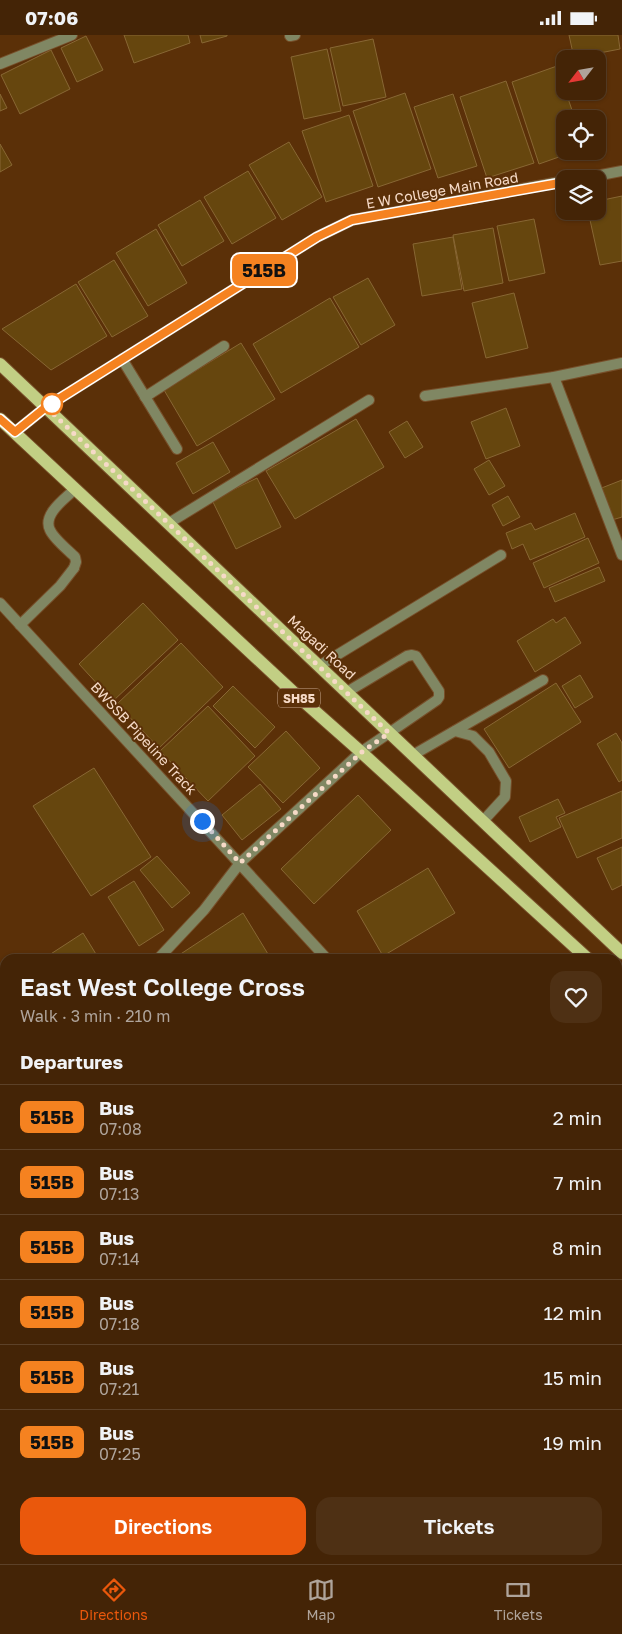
<!DOCTYPE html>
<meta charset="utf-8">
<style>
:root{--surface:#442406;--page:#4e3014;--text:#f1f3f6;--muted:#afa49b;--line:#5c4128;--accent:#ea580c}
body{margin:0;font-family:"Golos Text",sans-serif;background:var(--page);color:var(--text);height:100vh;display:flex;flex-direction:column;font-size:19px;white-space:nowrap}
*{box-sizing:border-box;margin:0}
p{font-size:16px;color:var(--muted)}
.icon{flex:none;width:28px;height:28px;fill:none;stroke:currentColor;stroke-width:2;stroke-linecap:round;stroke-linejoin:round}
.map{position:relative;flex:1;overflow:hidden}
.side{position:absolute;left:0px;top:919px;width:622px;height:611px;display:flex;flex-direction:column;background:var(--surface);border-radius:15px 15px 0 0;box-shadow:0 1px 4px #0004,0 0 0 1px var(--line)}
.side>*{flex:none}
.badge{padding:0 10px;border-radius:8px;font-size:18px;line-height:32px}
.needle{width:32px;rotate:239deg}
.controls{position:absolute;left:556px;top:15px;display:grid;gap:10px}
.controls a{display:grid;place-items:center;width:50px;height:50px;border-radius:10px;background:var(--surface);box-shadow:0 1px 4px #0004,0 0 0 1px var(--line);font-size:25px}
.you{position:absolute;width:25px;height:25px;margin:-12px;border:4px solid #fff;border-radius:50%;background:#1a73e8;box-shadow:0 0 0 8px #1a73e833}
.map>.badge{position:absolute;translate:-50% -50%;box-shadow:0 0 0 2px #fff}
h2{padding:0 20px;font-size:19px;line-height:45px}
.round{display:grid;place-items:center;flex:none;width:52px;height:52px;border-radius:15px;background:var(--page)}
.overview{display:flex;align-items:center;justify-content:space-between;height:85px;padding:0 20px}
h1{font-size:24px;font-weight:600;line-height:38px}
.button{display:flex;gap:10px;margin-top:auto;padding:10px 20px}
.button a{flex:1;height:58px;border-radius:15px;background:var(--accent);color:#fff;font-size:20px;font-weight:600;line-height:58px;text-align:center}
.button a+a{background:var(--page);color:var(--text)}
ul{padding:0;list-style:none}
li{display:flex;align-items:center;gap:15px;height:65px;padding:0 20px;border-top:1px solid var(--line)}
li div{flex:1}
li b{display:block;font-size:19px}
li em{font-style:normal}
li .badge{min-width:55px;font-weight:700;text-align:center}
.status{display:flex;justify-content:space-between;align-items:center;height:35px;padding:0 25px;background:var(--surface);direction:ltr}
.status svg{height:14px;fill:currentColor}
.tab-bar{display:flex;justify-content:space-around;align-items:center;height:70px;border-top:1px solid var(--line);background:var(--surface);font-size:14px;color:var(--muted)}
.tab-bar a{display:grid;justify-items:center;gap:2px}
.tab-bar .current{color:var(--accent)}
.map>svg:first-child{display:block}
.building{fill:#66460e;stroke:#886734}
.lines{fill:none;stroke-linecap:round;stroke-linejoin:round}
.service-casing{stroke:#774f2a;stroke-width:12}
.minor-casing{stroke:#774f2a;stroke-width:12}
.tertiary-casing{stroke:#774f2a;stroke-width:12}
.primary-casing{stroke:#774f2a;stroke-width:14}
.service{stroke:#808763;stroke-width:10}
.minor{stroke:#808763;stroke-width:10}
.tertiary{stroke:#808763;stroke-width:10}
.primary{stroke:#c2cf84;stroke-width:12}
.line-casing{stroke:#fff;stroke-width:11}
.line{stroke:#f58220;stroke-width:8}
.walk{stroke:#f6dac7;stroke-width:5;stroke-dasharray:0 9}
.stop-dot{fill:#fff;stroke:#f58220;stroke-width:2.5}
.labels{text-anchor:middle;dominant-baseline:central;stroke-width:4;stroke-linejoin:round;paint-order:stroke}
.shield{fill:#5b3008;stroke:#c8a78e;stroke-width:1}
.shield-label{font-size:12px;font-weight:bold;fill:#f6dac7}
.street-label{font-size:14px;fill:#f6dac7;stroke:#5b3008}
</style>
<div class="status"><b>07:06</b><svg viewBox="0 0 49 12"><path d="M0 12V9h3v3zM5 12V6h3v6zM10 12V3h3v9zM15 12V0h3v12zM26 1h20v11H26zM47 4h2v5h-2z"/></svg></div>
<div class="map">
<svg width="622" height="1529" viewBox="0 0 622 1529">
<rect width="100%" height="100%" fill="#5b3008"/>
<g class="building">
<polygon points="124,0 188,0 190,8 134,28"/>
<polygon points="200,0 227,0 227,1 202,8"/>
<polygon points="569,0 618,0 620,14 574,23"/>
<polygon points="86,1 103,35 77,47 61,13"/>
<polygon points="373,4 386,62 343,71 330,13"/>
<polygon points="327,14 341,76 304,84 291,22"/>
<polygon points="51,15 70,54 20,79 1,40"/>
<polygon points="557,31 575,84 565,84 565,116 576,116 539,129 512,47"/>
<polygon points="506,46 534,128 487,143 460,62"/>
<polygon points="405,58 431,134 378,152 353,76"/>
<polygon points="0,59 7,73 0,76"/>
<polygon points="453,59 477,131 438,143 414,72"/>
<polygon points="349,80 373,151 326,167 302,96"/>
<polygon points="289,107 322,162 282,185 249,130"/>
<polygon points="0,109 12,130 0,137"/>
<polygon points="248,136 276,183 232,209 204,162"/>
<polygon points="622,161 622,226 600,230 588,176 598,176 598,166"/>
<polygon points="200,165 224,206 182,231 158,190"/>
<polygon points="534,184 545,238 509,246 497,191"/>
<polygon points="493,193 503,248 464,256 453,200"/>
<polygon points="156,194 187,248 148,271 116,218"/>
<polygon points="453,202 462,254 422,261 413,209"/>
<polygon points="114,225 148,281 112,302 78,247"/>
<polygon points="368,243 395,290 361,310 333,262"/>
<polygon points="76,249 107,301 51,335 2,294"/>
<polygon points="514,258 528,313 486,323 472,268"/>
<polygon points="330,263 359,312 281,358 253,309"/>
<polygon points="241,308 275,364 197,411 164,355"/>
<polygon points="506,373 520,411 486,424 471,387"/>
<polygon points="356,384 384,432 295,484 266,436"/>
<polygon points="407,386 423,412 405,423 389,397"/>
<polygon points="213,407 230,437 193,459 176,428"/>
<polygon points="489,425 505,451 489,460 474,434"/>
<polygon points="257,443 281,492 236,514 212,465"/>
<polygon points="622,445 622,482 612,485 599,454"/>
<polygon points="508,461 520,482 503,491 492,470"/>
<polygon points="575,478 585,502 530,525 523,509 512,514 506,498 531,488 535,495"/>
<polygon points="588,503 599,528 544,553 533,528"/>
<polygon points="599,532 605,546 555,567 549,553"/>
<polygon points="143,568 178,605 113,666 79,629"/>
<polygon points="565,582 581,608 535,637 517,606 553,584 556,588"/>
<polygon points="181,608 223,652 159,713 117,669"/>
<polygon points="580,640 593,662 575,673 562,651"/>
<polygon points="556,648 581,687 509,733 484,694"/>
<polygon points="233,651 275,692 255,713 213,671"/>
<polygon points="208,671 255,721 208,766 160,716"/>
<polygon points="286,696 320,733 283,768 248,732"/>
<polygon points="616,698 622,708 622,745 619,747 597,709"/>
<polygon points="94,733 151,822 91,861 33,771"/>
<polygon points="260,749 281,774 242,805 222,780"/>
<polygon points="622,756 622,803 577,823 559,783"/>
<polygon points="358,760 391,795 314,869 281,834"/>
<polygon points="558,764 565,778 556,782 561,792 530,807 519,782"/>
<polygon points="622,812 622,850 612,855 597,823"/>
<polygon points="157,821 190,858 172,873 140,835"/>
<polygon points="428,833 455,878 383,921 357,876"/>
<polygon points="134,846 164,895 139,911 108,862"/>
<polygon points="243,878 271,924 173,924"/>
<polygon points="83,898 99,924 43,924"/>
<polygon points="0,955 5,963 5,1008 0,1011"/>
<polygon points="0,1127 5,1141 5,1151 0,1153"/>
<polygon points="0,1157 1,1157 5,1169 5,1207 0,1209"/>
<polygon points="5,1227 5,1274 0,1275 0,1228"/>
<polygon points="5,1339 5,1368 0,1369 0,1340"/>
<polygon points="622,1381 622,1437 619,1438 618,1382"/>
<polygon points="0,1459 5,1459 5,1507 0,1508"/>
<polygon points="622,1463 622,1490 618,1491 618,1464"/>
<polygon points="622,1501 622,1529 609,1529 607,1525 618,1525 618,1503"/>
<rect x="122" y="1525" width="40" height="4"/>
<polygon points="182,1525 211,1525 212,1529 182,1529"/>
<rect x="536" y="1525" width="39" height="4"/>
</g>
<g class="lines">
<defs>
<g id="service">
<polyline points="122,324 177,414"/>
<polyline points="145,362 224,311"/>
<polyline points="169,488 369,365"/>
<path d="M74,533L76,527L75,522C68,515 54,504 50,495C42,479 66,463 75,454"/>
<polyline points="319,631 501,520"/>
<polyline points="347,657 407,621 412,620 416,621 439,656 439,662 437,665 389,698"/>
<polyline points="455,696 473,701 489,717 506,746 505,762 483,786"/>
<polyline points="413,720 543,645"/>
</g>
<g id="minor">
<polyline points="290,1 295,0"/>
<polyline points="0,29 72,0"/>
<polyline points="554,342 622,520"/>
<polyline points="425,361 554,342 622,328"/>
<polyline points="0,568 327,924"/>
<polyline points="20,590 60,551 74,533"/>
<polyline points="361,717 389,698"/>
<polyline points="618,1244 622,1249"/>
<polyline points="0,1333 5,1332"/>
<polyline points="0,1516 5,1515"/>
<polyline points="168,1525 168,1529"/>
<polyline points="601,1525 602,1529"/>
</g>
<g id="tertiary">
<polyline points="580,144 622,136"/>
<polyline points="15,397 46,372 317,202 352,185 565,146"/>
<polyline points="158,924 204,875 240,828 361,717"/>
<polyline points="0,1074 5,1070"/>
</g>
<g id="primary">
<polyline points="0,329 622,918"/>
<polyline points="0,384 292,656 361,717 588,924"/>
<polyline points="618,952 622,956"/>
</g>
</defs>
<use href="#service" class="service-casing"/>
<use href="#minor" class="minor-casing"/>
<use href="#tertiary" class="tertiary-casing"/>
<use href="#primary" class="primary-casing"/>
<use href="#service" class="service"/>
<use href="#minor" class="minor"/>
<use href="#tertiary" class="tertiary"/>
<use href="#primary" class="primary"/>
</g>
<g class="lines">
<defs>
<polyline id="line" points="0,384 15,397 46,372 317,202 352,185 565,147"/>
</defs>
<use href="#line" class="line-casing"/>
<use href="#line" class="line"/>
<polyline class="walk" points="52,369 46,372 389,698 362,717 240,828 202,786"/>
</g>
<circle class="stop-dot" cx="52" cy="369" r="10"/>
<g class="labels">
<rect class="shield" x="278" y="653.5" width="42" height="19" rx="4"/>
<g class="shield-label">
<text x="299" y="663">SH85</text>
</g>
<g class="street-label">
<text transform="translate(442 155) rotate(-10)">E W College Main Road</text>
<text transform="translate(322 612) rotate(43)">Magadi Road</text>
<text transform="translate(144 703) rotate(47)">BWSSB Pipeline Track</text>
</g>
</g>
</svg>
<div class="controls">
<a><svg class="needle" viewBox="-14 -14 28 28"><path d="M0-13l5 13h-10z" fill="#e53935"/><path d="M0 13l5-13h-10z" fill="#afa49b"/></svg></a>
<a><svg class="icon" aria-label="locate" viewBox="0 0 24 24"><circle cx="12" cy="12" r="6"/><path d="M12 2v4M12 18v4M2 12h4M18 12h4"/></svg></a>
<a><svg class="icon" aria-label="layers" viewBox="0 0 24 24"><path d="M12 4l9 5-9 5-9-5zM3 14l9 5 9-5"/></svg></a>
</div>
<div class="you" style="left:202px;top:786px"></div>
<b class="badge" style="left:264px;top:235px;background:#f58220;color:#111">515B</b>
<section class="side">
<div class="overview"><div><h1>East West College Cross</h1><p>Walk · 3 min · 210 m</p></div><a class="round"><svg class="icon" aria-label="heart" viewBox="0 0 24 24"><path d="M12 20l-8-8c-3-5 5-10 8-4 3-6 11-1 8 4z"/></svg></a></div>
<h2>Departures</h2>
<ul>
<li><span class="badge" style="background:#f58220;color:#111">515B</span><div><b>Bus</b><p>07:08</p></div><em>2 min</em></li>
<li><span class="badge" style="background:#f58220;color:#111">515B</span><div><b>Bus</b><p>07:13</p></div><em>7 min</em></li>
<li><span class="badge" style="background:#f58220;color:#111">515B</span><div><b>Bus</b><p>07:14</p></div><em>8 min</em></li>
<li><span class="badge" style="background:#f58220;color:#111">515B</span><div><b>Bus</b><p>07:18</p></div><em>12 min</em></li>
<li><span class="badge" style="background:#f58220;color:#111">515B</span><div><b>Bus</b><p>07:21</p></div><em>15 min</em></li>
<li><span class="badge" style="background:#f58220;color:#111">515B</span><div><b>Bus</b><p>07:25</p></div><em>19 min</em></li>
</ul>
<div class="button"><a>Directions</a><a>Tickets</a></div>
</section>
</div>
<nav class="tab-bar">
<a class="current"><svg class="icon" aria-label="directions" viewBox="0 0 24 24"><path d="M12 3l9 9-9 9-9-9zM9 14v-3h6M13 9l2 2-2 2"/></svg>Directions</a>
<a><svg class="icon" aria-label="map" viewBox="0 0 24 24"><path d="M3 6l6-2 6 2 6-2v14l-6 2-6-2-6 2zM9 4v14M15 6v14"/></svg>Map</a>
<a><svg class="icon" aria-label="tickets" viewBox="0 0 24 24"><path d="M3 7h18v10H3zM15 7v10"/></svg>Tickets</a>
</nav>
